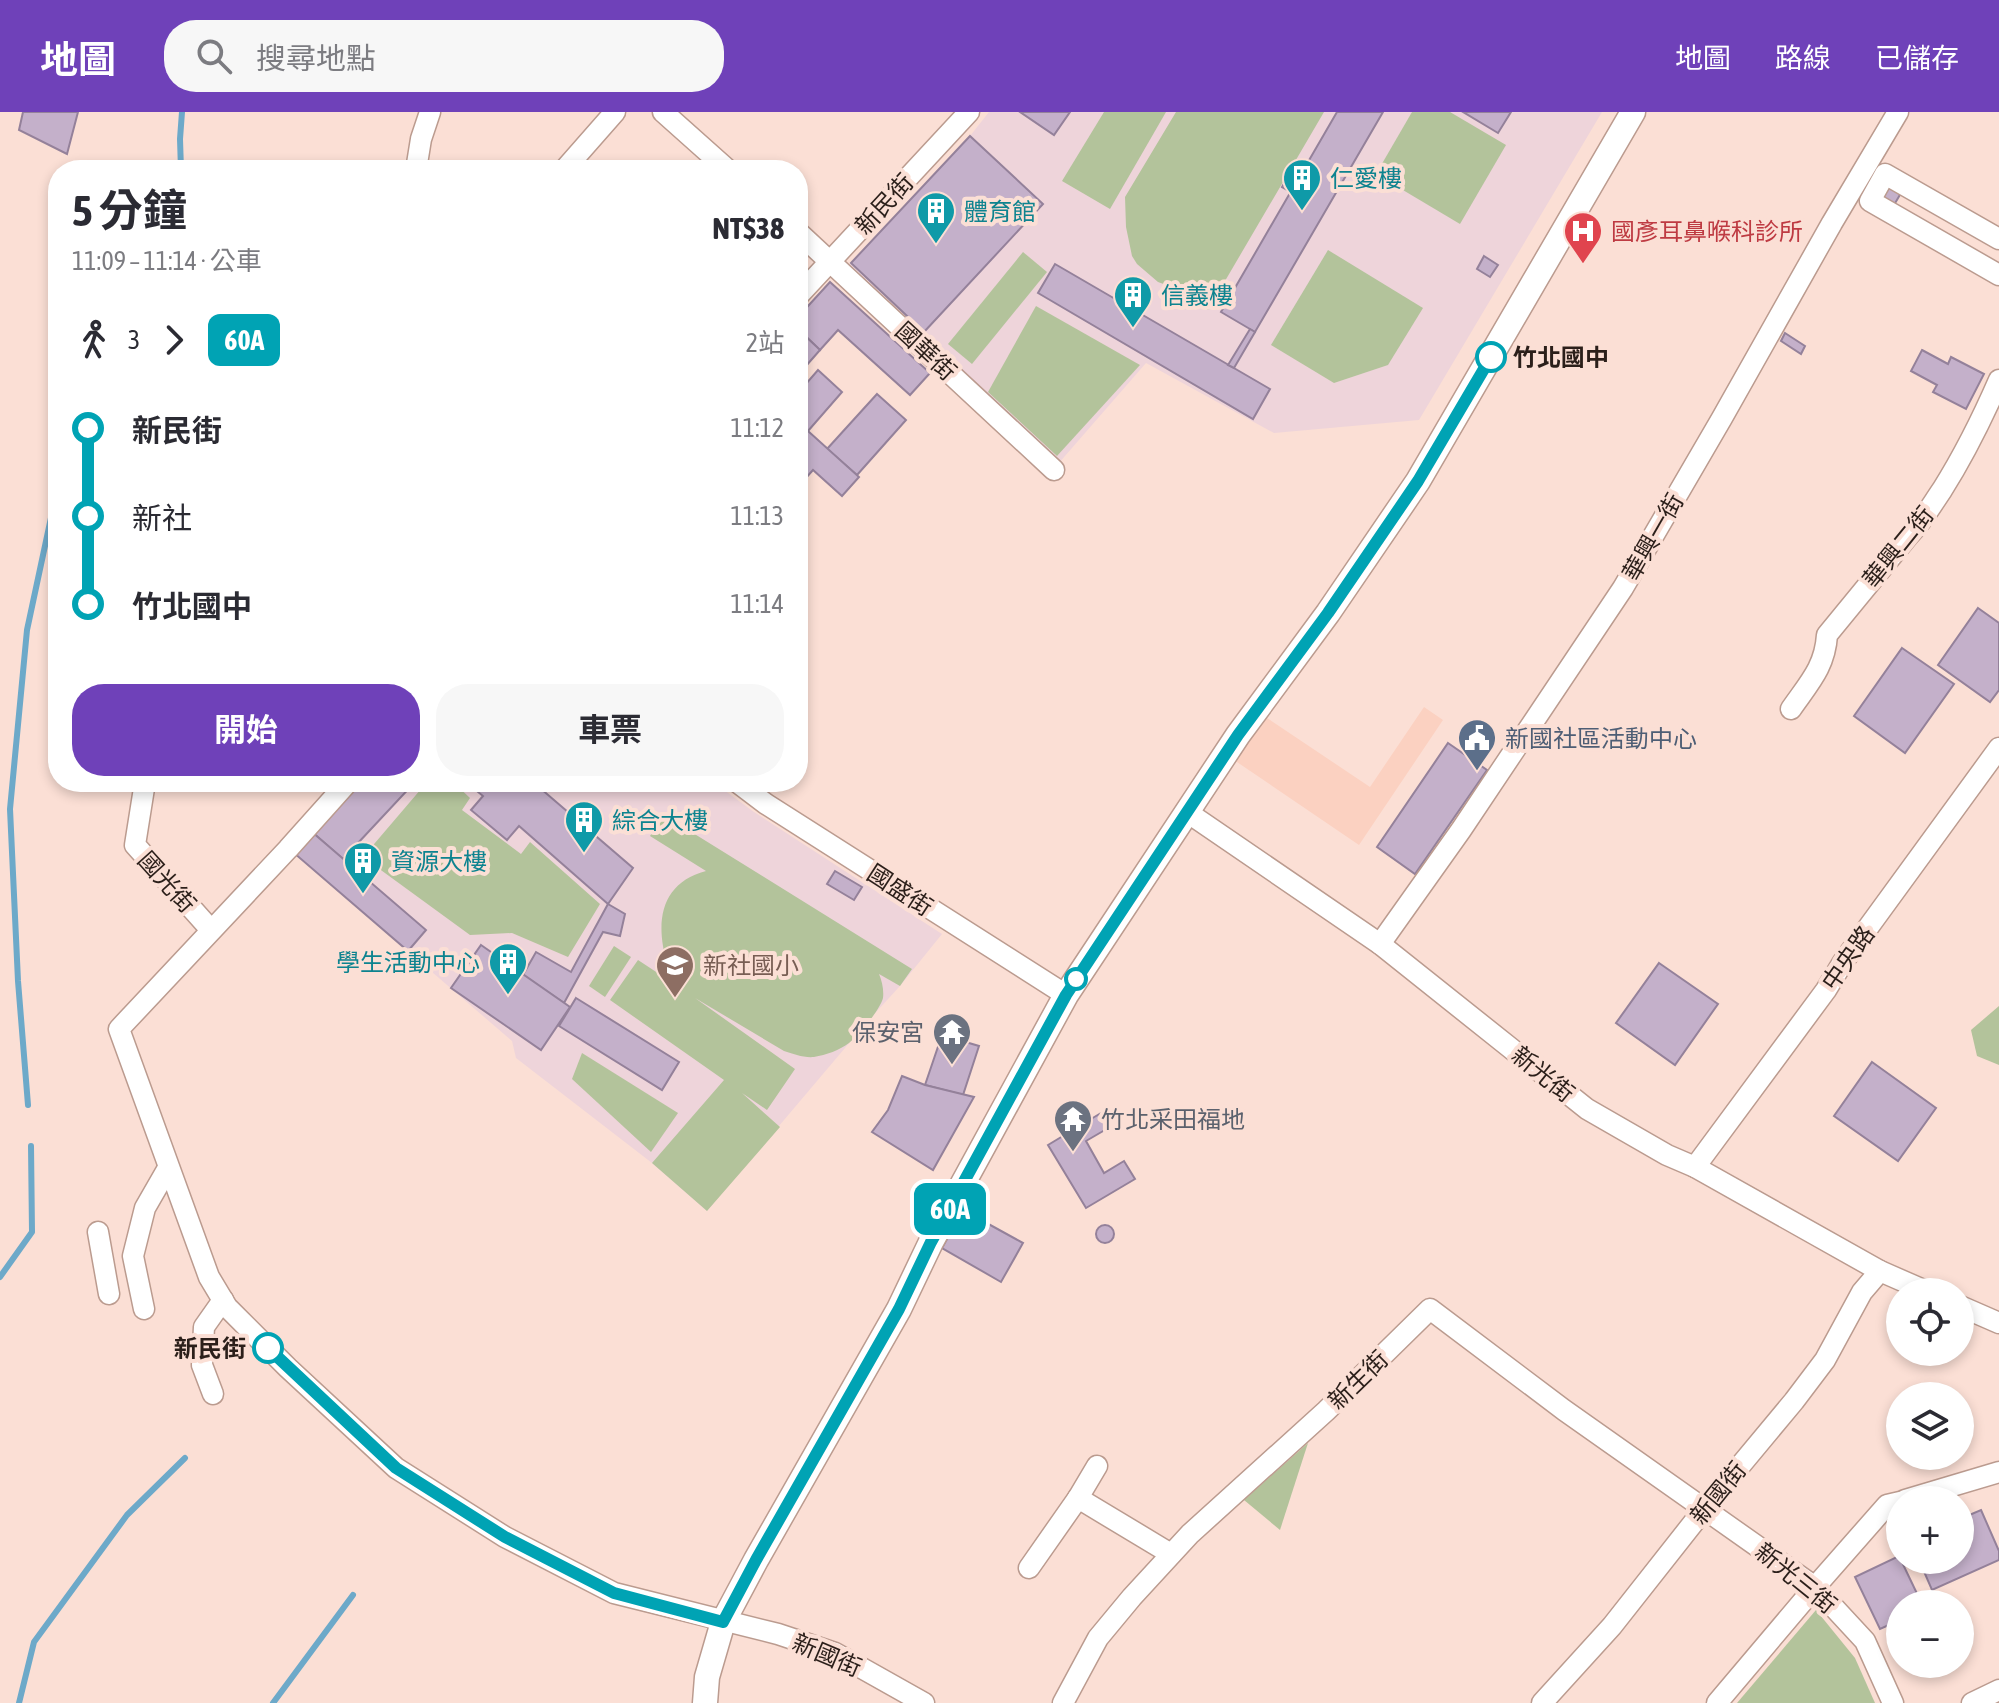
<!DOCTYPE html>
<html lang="zh-TW">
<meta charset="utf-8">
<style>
:root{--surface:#fff;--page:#f7f7f7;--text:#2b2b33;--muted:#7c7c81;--accent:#6f41b9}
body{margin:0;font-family:"Asap Condensed","Noto Sans TC",sans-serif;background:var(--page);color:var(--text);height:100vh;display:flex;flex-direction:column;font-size:30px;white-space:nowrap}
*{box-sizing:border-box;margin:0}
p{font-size:26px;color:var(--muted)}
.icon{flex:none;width:44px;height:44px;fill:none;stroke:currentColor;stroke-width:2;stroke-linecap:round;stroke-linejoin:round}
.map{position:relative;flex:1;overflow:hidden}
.details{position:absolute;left:48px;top:48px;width:760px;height:632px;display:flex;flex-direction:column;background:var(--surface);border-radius:32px;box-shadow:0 4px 12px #0003}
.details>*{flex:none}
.badge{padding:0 16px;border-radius:12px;font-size:28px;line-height:52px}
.tools{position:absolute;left:1886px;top:1166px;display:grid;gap:16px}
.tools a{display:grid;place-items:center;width:88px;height:88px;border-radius:50%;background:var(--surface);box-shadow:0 4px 12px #0003;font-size:40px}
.map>.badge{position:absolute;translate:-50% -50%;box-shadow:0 0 0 4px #fff}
.legs{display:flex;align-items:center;gap:12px;height:88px;padding:0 24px;font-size:26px}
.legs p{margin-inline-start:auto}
.headline{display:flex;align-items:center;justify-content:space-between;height:136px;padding:0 24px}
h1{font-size:44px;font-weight:700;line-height:60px}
.button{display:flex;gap:16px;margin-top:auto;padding:16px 24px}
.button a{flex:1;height:92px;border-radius:32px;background:var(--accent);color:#fff;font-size:32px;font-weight:700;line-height:92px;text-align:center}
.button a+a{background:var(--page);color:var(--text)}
ul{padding:0 24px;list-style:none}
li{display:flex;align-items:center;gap:28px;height:88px;font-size:30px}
li i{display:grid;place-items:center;width:12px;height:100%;margin:0 10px;background:currentColor}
li i::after{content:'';width:20px;height:20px;margin:-10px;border:6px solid;border-radius:50%;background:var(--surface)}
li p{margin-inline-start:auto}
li:first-child i{background:linear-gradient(#0000 50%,currentColor 0)}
li:last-child i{background:linear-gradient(currentColor 50%,#0000 0)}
header{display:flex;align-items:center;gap:48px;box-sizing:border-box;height:112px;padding:0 40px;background:var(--accent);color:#fff}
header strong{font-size:38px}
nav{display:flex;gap:44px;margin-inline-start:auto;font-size:28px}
.search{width:560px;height:72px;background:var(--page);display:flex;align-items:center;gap:20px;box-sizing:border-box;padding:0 28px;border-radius:32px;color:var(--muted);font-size:30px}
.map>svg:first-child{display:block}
.built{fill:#fbd1c1}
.education{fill:#eed4da}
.green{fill:#b3c39b}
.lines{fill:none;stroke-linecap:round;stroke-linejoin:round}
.stream{stroke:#6da9c9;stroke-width:6}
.building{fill:#c4b0ca;stroke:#94819a;stroke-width:2}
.minor-casing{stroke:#bb9b8f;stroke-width:23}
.major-casing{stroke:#bb9b8f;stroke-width:27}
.minor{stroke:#fff;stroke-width:20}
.major{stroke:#fff;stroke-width:24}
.line-1-casing{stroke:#fff;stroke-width:18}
.line-1{stroke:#00a3b4;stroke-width:12}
.stop-1-dot{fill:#fff;stroke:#00a3b4;stroke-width:4}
.labels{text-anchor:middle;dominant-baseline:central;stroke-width:8;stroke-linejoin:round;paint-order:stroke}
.culture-label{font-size:24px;fill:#0d838f;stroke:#fbdfd5;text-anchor:start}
.street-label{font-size:24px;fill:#2b1f1a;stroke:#fbdfd5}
.health-label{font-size:24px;fill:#be3a42;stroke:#fbdfd5;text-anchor:start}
.stop-label{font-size:24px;font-weight:bold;fill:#2b1f1a;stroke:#fbdfd5;text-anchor:start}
.service-label{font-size:24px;fill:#4e5e75;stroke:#fbdfd5;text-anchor:start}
.education-label{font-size:24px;fill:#785e54;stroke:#fbdfd5;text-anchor:start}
.worship-label{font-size:24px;fill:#5b616d;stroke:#fbdfd5;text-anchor:end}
</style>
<header>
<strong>地圖</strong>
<div class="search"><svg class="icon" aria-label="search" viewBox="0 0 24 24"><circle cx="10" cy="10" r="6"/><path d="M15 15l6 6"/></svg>搜尋地點</div>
<nav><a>地圖</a><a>路線</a><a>已儲存</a></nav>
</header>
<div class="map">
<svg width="1999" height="1591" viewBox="0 0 1999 1591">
<rect width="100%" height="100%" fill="#fbdfd5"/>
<polygon class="built" points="1424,595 1443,608 1359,733 1234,648 1264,604 1370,675"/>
<g class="education">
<polygon points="989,0 1602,0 1419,308 1274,321 1146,251 1058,352 844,158 970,24"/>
<polygon points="358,670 713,670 754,700 942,822 900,874 867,910 707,1099 652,1051 516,946 512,929 294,741"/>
</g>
<g class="green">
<polygon points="1104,0 1166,0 1110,97 1062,69"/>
<polygon points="1176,0 1324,0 1208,198 1194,189 1202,175 1180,178 1158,170 1137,152 1132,144 1126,115 1125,85"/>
<polygon points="1412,0 1450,0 1506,33 1460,112 1376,62"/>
<polygon points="1328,138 1423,196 1388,253 1334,271 1271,233"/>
<polygon points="1023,140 1047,160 972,252 948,232"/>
<polygon points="1036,194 1140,253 1057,344 988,280"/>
<polygon points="427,670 453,670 470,686 462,698 521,742 530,730 600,792 568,845 512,821 470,823 363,745"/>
<path d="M664,703L912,857L900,874L879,862C882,869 884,878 883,886C880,898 858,924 849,931C840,938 826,943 814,945C804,946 793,942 784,939L695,886L795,957L767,998L742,981L780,1015L707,1099L652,1051L724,968L610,888L638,848L679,875C676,868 670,860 667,853C665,847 664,840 663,834C657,798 668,769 706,759L650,724Z"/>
<polygon points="614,834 631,845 605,885 589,874"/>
<polygon points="1999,894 1999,953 1977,944 1971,918"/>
<polygon points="582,941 678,1001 651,1040 572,967"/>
<polygon points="1308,1331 1280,1418 1244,1388"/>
<polygon points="1816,1498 1855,1546 1875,1591 1737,1591"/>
</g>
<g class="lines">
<g class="stream">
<polyline points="181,58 180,27 182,0"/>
<polyline points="28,993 18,869 10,697 27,518 58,373"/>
<polyline points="0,1165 32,1120 31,1034"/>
<polyline points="19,1591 34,1530 127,1403 185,1346"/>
<polyline points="273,1591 353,1483"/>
</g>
</g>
<g class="building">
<polygon points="23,0 78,0 67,42 19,18"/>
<polygon points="1020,0 1070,0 1054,23"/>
<polygon points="1337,0 1383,0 1255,220 1221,200"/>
<polygon points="1463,0 1511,0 1498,21"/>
<polygon points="970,24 1043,92 924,220 851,151"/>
<polygon points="1292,57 1299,62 1289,79 1282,75"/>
<polygon points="1889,73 1901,81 1894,93 1882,86"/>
<polygon points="1484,144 1498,153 1490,165 1477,157"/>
<polygon points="1055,152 1270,277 1253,307 1038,181"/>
<polygon points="830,170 930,261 910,283 838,218 820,238 798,217 798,205"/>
<polygon points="798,217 820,238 798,263"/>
<polygon points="1250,217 1255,220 1234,256 1228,253"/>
<polygon points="1785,221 1805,234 1801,242 1781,229"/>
<polygon points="1922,238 1948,252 1951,245 1984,262 1966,297 1933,280 1937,273 1911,259"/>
<polygon points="818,258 842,280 808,319 798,310 798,281"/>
<polygon points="877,282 906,308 857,363 827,337"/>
<polygon points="798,310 859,365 842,384 813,358 805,367 798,360"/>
<polygon points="1978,496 1999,511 1999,578 1990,590 1938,553"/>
<polygon points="1902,536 1954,572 1905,641 1854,604"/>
<polygon points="1448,631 1487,658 1415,762 1377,735"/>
<polygon points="358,670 415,670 343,747 312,720"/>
<polygon points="466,670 533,670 633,756 608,792 519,714 507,728 471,698 483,684"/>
<polygon points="312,720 426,818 408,839 294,741"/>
<polygon points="835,759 862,775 854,788 827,772"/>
<polygon points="608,792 625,802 620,824 603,820 564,891 523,863 536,840 571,860"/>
<polygon points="481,833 570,895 541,938 451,876"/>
<polygon points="1659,851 1718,892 1675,953 1616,911"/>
<polygon points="576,886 679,950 662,978 559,914"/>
<polygon points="942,923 979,934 963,983 925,973"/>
<polygon points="1872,950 1936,996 1898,1049 1834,1004"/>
<polygon points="902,964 925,973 974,985 933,1058 872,1020 888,998"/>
<polygon points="1101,1001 1110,1015 1086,1029 1104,1061 1124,1049 1135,1067 1086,1096 1048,1033"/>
<polygon points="963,1098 1023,1131 1001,1170 942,1136"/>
<circle cx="1105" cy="1122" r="9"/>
<polygon points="1981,1398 1999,1439 1999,1448 1932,1478 1919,1448 1960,1448 1960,1407"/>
<polygon points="1899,1444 1922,1492 1900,1492 1900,1508 1880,1517 1855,1465"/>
</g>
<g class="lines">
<defs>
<g id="minor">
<polyline points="663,0 728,58"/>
<polyline points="416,58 421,27 430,0"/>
<polyline points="564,58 615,0"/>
<polyline points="798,120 1054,358"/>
<polyline points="1999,127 1885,62 1870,89 1999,163"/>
<polyline points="798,184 969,0"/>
<path d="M1791,597C1809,571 1825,555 1827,523L1909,423C1922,410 1931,394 1942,378C1964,343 1982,307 1999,268"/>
<polyline points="145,670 135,733 211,818"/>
<polyline points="348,670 288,737 119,917 209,1165 227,1195 288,1256 396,1356 505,1425 614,1481 778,1522 835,1541 924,1591"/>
<polyline points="737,670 766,692 1066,883"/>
<polyline points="1187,700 1380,832 1587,997 1667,1043 1695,1055 1880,1159 1928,1180"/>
<polyline points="1380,832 1461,718 1623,476 1722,306 1832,111 1898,0"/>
<polyline points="1695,1055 1826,878 1843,850 1999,636"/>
<polyline points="98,1120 109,1182"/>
<polyline points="1960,1194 1999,1211"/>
<polyline points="144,1197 133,1144 145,1096 168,1056"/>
<polyline points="213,1282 202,1253 204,1215 223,1188"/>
<polyline points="1078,1386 1171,1442"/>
<polyline points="1905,1388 1999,1360"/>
<polyline points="1029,1456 1078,1386 1097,1354"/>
<polyline points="1063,1591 1098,1526 1132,1485 1190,1422 1326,1299 1430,1197 1564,1298 1815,1475 1865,1529 1893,1591"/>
<polyline points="1542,1591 1612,1514 1705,1396 1794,1289 1825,1248 1862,1180 1880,1159"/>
<polyline points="1717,1591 1815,1475 1887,1393 1900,1390"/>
<polyline points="1972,1591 1999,1578"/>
</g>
<polyline id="major" points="705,1591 707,1565 723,1510 756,1448 899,1197 931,1130 1066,883 1238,623 1328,501 1418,369 1633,0"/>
</defs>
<use href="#minor" class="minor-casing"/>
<use href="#major" class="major-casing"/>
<use href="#minor" class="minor"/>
<use href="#major" class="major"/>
</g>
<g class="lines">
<defs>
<polyline id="line-1" points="268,1236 396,1356 505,1425 614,1481 723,1510 756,1448 899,1197 931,1130 1066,883 1238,623 1328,501 1418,369 1491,245"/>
</defs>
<use href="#line-1" class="line-1-casing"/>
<use href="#line-1" class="line-1"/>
</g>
<defs>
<symbol id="building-pin" viewBox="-11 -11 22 30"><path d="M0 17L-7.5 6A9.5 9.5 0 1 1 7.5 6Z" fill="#0f9aa8" stroke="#fbdfd5"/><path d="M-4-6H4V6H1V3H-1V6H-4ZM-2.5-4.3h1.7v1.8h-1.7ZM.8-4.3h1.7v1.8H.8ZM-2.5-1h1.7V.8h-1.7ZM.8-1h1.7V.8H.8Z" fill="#fff"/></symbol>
<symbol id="hospital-pin" viewBox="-11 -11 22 30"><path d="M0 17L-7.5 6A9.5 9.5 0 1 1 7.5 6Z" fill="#e0444e" stroke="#fbdfd5"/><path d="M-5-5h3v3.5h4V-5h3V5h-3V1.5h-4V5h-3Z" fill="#fff"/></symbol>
<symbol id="civic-pin" viewBox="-11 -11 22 30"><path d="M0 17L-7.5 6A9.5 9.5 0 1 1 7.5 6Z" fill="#5c6f8a" stroke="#fbdfd5"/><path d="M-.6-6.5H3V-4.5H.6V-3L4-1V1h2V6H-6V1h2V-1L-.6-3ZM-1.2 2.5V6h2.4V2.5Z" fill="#fff"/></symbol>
<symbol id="school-pin" viewBox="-11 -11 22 30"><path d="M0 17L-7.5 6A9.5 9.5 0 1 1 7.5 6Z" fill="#8d6e63" stroke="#fbdfd5"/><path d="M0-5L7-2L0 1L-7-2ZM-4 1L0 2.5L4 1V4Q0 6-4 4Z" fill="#fff"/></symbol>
<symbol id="temple-pin" viewBox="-11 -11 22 30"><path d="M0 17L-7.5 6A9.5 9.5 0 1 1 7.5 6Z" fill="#6b7280" stroke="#fbdfd5"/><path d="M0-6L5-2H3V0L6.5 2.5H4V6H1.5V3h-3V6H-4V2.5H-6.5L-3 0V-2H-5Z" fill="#fff"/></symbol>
</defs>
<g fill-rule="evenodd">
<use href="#building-pin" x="1280" y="44" width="44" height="60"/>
<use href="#building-pin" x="914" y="77" width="44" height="60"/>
<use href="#hospital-pin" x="1561" y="97" width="44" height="60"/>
<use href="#building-pin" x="1111" y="161" width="44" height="60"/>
<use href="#civic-pin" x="1455" y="604" width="44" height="60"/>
<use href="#building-pin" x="562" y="686" width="44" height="60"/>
<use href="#building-pin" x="341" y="727" width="44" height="60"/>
<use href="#building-pin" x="486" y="828" width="44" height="60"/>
<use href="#school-pin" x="653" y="831" width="44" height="60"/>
<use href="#temple-pin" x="930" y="898" width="44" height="60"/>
<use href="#temple-pin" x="1051" y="985" width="44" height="60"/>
</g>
<g class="stop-1-dot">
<circle cx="1491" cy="245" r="14"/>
<circle cx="1076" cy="867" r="10"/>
<circle cx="268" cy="1236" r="14"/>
</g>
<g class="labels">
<g class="culture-label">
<text x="1330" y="66">仁愛樓</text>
<text x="964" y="99">體育館</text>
<text x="1161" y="183">信義樓</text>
<text x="612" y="708">綜合大樓</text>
<text x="391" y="749">資源大樓</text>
<text x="480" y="850" text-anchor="end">學生活動中心</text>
</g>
<g class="street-label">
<text transform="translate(884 92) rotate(-47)">新民街</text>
<text transform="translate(926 239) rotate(43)">國華街</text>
<text transform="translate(1653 425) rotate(-60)">華興一街</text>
<text transform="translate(1898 435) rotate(-51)">華興二街</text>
<text transform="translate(167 770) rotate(48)">國光街</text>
<text transform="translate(900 778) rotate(33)">國盛街</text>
<text transform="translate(1848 846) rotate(-55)">中央路</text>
<text transform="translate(1543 962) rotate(39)">新光街</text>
<text transform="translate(1358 1268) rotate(-44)">新生街</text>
<text transform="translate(1718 1381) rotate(-51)">新國街</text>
<text transform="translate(1796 1466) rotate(39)">新光三街</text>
<text transform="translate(827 1543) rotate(23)">新國街</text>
</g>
<g class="health-label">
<text x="1611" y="119">國彥耳鼻喉科診所</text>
</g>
<g class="stop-label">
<text x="1513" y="245">竹北國中</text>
<text x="246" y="1236" text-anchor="end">新民街</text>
</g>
<g class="service-label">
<text x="1505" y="626">新國社區活動中心</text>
</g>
<g class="education-label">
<text x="703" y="853">新社國小</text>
</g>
<g class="worship-label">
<text x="924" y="920">保安宮</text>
<text x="1101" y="1007" text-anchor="start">竹北采田福地</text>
</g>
</g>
</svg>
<div class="tools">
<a><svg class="icon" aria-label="locate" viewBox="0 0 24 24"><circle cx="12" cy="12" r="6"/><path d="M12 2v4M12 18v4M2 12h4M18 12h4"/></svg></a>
<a><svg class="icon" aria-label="layers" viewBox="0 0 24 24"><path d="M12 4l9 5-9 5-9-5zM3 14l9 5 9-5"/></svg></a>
<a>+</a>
<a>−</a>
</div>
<b class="badge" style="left:950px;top:1097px;background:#00a3b4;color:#fff">60A</b>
<section class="details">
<div class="headline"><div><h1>5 分鐘</h1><p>11:09 – 11:14 · 公車</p></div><b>NT$38</b></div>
<div class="legs"><svg class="icon" aria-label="walk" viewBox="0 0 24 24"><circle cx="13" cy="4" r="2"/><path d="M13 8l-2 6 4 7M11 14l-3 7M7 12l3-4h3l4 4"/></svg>3<svg class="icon" aria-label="forward" viewBox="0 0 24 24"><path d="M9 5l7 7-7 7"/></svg><b class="badge" style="background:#00a3b4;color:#fff">60A</b><p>2站</p></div>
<ul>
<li><i style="color:#00a3b4"></i><b>新民街</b><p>11:12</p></li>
<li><i style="color:#00a3b4"></i><span>新社</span><p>11:13</p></li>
<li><i style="color:#00a3b4"></i><b>竹北國中</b><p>11:14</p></li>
</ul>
<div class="button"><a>開始</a><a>車票</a></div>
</section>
</div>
